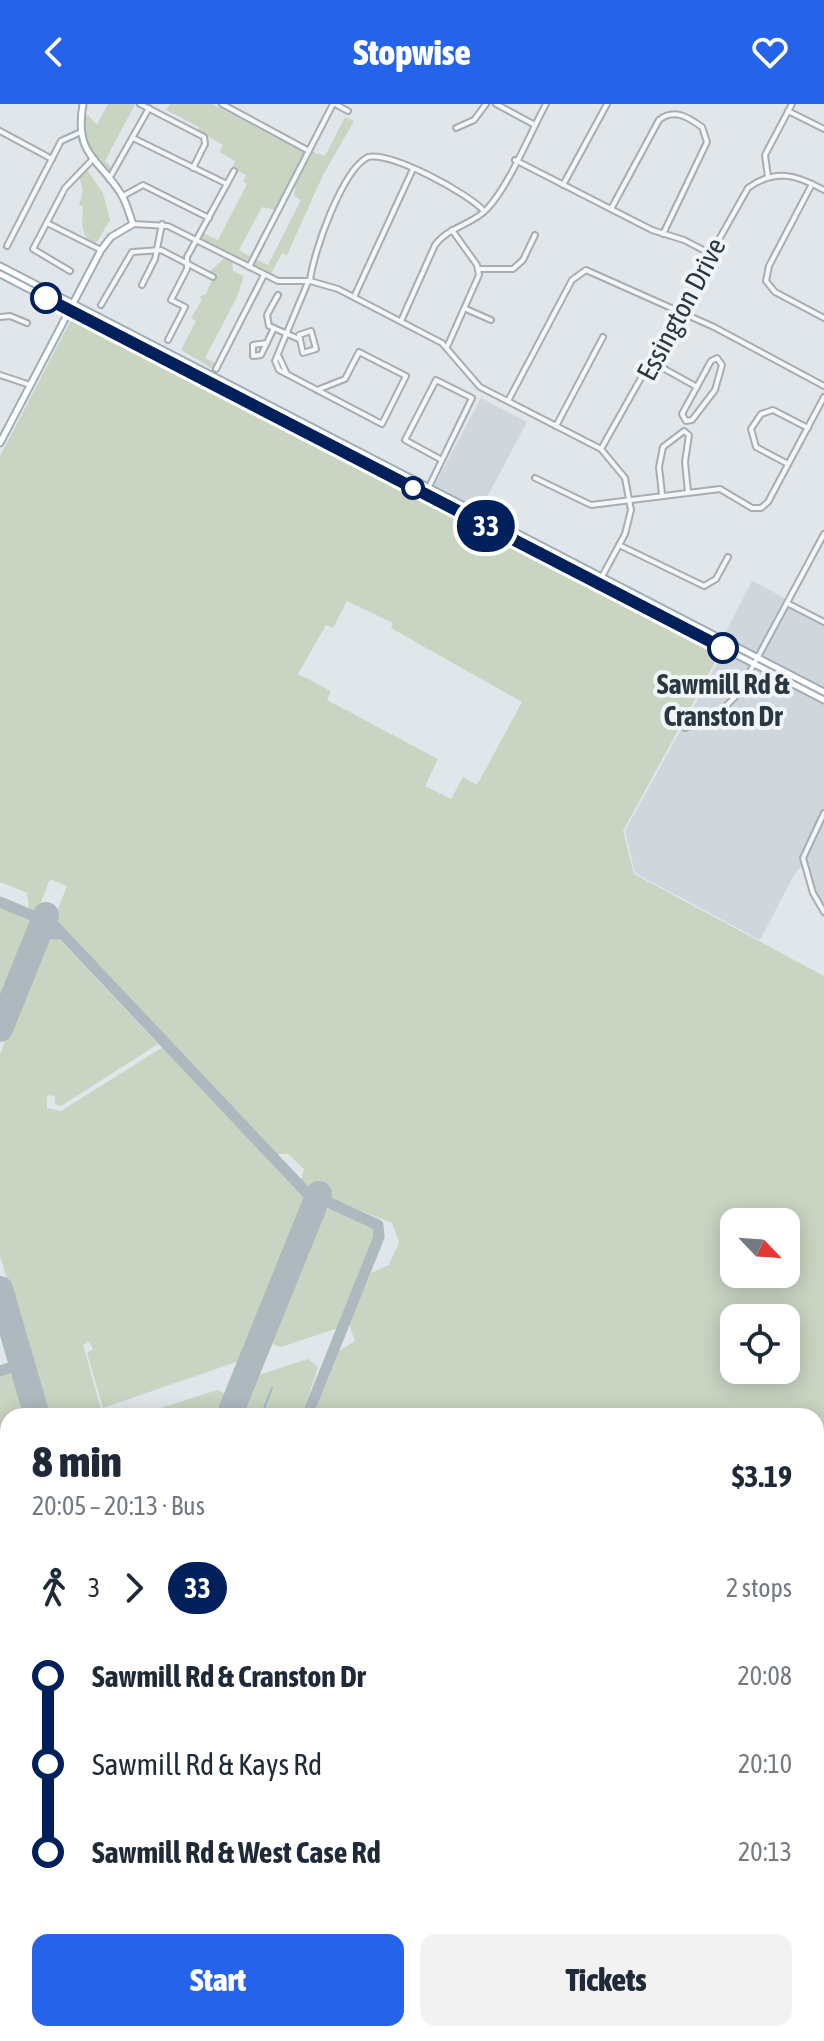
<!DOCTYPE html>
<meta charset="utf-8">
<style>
:root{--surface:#fff;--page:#f2f2f3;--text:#1f2937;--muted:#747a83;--accent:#2563eb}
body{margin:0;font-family:"Asap Condensed",sans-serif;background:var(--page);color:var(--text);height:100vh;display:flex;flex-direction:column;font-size:30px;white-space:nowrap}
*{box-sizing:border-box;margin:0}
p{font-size:26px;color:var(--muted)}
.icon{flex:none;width:44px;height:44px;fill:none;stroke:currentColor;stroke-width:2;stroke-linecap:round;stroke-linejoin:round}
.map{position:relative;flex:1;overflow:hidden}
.drawer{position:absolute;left:0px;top:1304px;width:824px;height:634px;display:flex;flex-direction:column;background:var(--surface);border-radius:24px 24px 0 0;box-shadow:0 4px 20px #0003}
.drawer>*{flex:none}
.badge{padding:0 16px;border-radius:26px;font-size:28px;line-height:52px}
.needle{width:52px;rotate:115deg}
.fabs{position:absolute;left:720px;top:1104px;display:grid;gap:16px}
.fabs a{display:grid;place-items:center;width:80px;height:80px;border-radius:16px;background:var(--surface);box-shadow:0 4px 20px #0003;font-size:40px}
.map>.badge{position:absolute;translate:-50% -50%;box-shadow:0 0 0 4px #fff}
.legs{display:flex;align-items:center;gap:12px;height:88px;padding:0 32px;font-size:26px}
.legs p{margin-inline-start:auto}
.overview{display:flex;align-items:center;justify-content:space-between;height:136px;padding:0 32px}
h1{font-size:44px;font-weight:800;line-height:60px}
.primary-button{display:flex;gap:16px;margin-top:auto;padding:16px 32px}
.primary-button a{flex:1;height:92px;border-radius:16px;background:var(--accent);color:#fff;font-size:32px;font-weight:800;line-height:92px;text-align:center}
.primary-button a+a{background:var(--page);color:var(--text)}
ul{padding:0 32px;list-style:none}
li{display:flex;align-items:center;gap:28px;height:88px;font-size:30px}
li i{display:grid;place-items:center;width:12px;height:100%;margin:0 10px;background:currentColor}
li i::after{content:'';width:20px;height:20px;margin:-10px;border:6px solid;border-radius:50%;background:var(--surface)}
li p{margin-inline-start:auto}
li:first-child i{background:linear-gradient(#0000 50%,currentColor 0)}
li:last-child i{background:linear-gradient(currentColor 50%,#0000 0)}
header{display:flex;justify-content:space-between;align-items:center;height:104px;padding:0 32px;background:var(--accent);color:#fff;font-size:36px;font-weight:800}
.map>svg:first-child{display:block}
.built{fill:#cfd6dc}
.green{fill:#cad4c2;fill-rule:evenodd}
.water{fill:#9cbbca}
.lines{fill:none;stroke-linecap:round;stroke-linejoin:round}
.stream{stroke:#9cbbca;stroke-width:2}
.taxiway{stroke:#aeb8bf;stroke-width:11}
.runway{stroke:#aeb8bf;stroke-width:26}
.minor-casing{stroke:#a6aeb4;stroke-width:8}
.major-casing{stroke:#a0adb6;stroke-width:9}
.minor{stroke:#f4f6f8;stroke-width:4}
.major{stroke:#fff;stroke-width:5}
.line-1-casing{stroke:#fff;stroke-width:18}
.line-1{stroke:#00205b;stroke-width:12}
.stop-1-dot{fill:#fff;stroke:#00205b;stroke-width:4}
.labels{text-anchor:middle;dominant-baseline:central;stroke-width:8;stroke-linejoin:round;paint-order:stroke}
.street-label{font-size:28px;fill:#293742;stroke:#f1f5f7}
.stop-label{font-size:28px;font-weight:bold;fill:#293742;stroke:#f1f5f7}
</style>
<header><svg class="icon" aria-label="back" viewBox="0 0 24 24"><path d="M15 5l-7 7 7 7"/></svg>Stopwise<svg class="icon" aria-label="heart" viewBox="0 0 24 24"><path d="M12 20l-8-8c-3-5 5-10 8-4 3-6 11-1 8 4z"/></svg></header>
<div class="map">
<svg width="824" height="1937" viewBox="0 0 824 1937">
<rect width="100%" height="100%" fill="#e1e6ea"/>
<g class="built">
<polygon points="481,294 527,318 479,408 433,384"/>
<polygon points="752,477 824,515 824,585 723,533"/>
<polygon points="724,547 824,598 824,704 802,747 802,762 795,769 760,836 635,769 625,727"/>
<polygon points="824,709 824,808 809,781 804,748"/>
<polygon points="80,1930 441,1930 454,1937 76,1937"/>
</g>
<g class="green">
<path d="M108,0H135L105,57L114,66L111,72C94,54 81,38 85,12L88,11L97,21Z"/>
<polygon points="170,0 212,0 306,49 276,106 262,103 239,146 252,154 248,161 199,135 203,129 218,136 247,80 243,77 246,71 232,64 235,57 220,48 223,41 198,27 199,23 166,6"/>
<polygon points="345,13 354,17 323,71 287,151 282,149 271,170 253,161 258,156 268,161 301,96 294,92 296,78 313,48 325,52"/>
<path d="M87,66L103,89L110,116L95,141C80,133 82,118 83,102H79L83,86L79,73Z"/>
<polygon points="226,153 232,156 233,167 244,172 237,193 205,254 216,260 213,265 181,246 196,217 191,214 202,196 199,193 206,190 214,172 209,168"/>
<path d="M71,216L719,551L623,727L634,770L824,872V1443L816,1454V1312H313L339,1247L355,1237L349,1220L371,1169L389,1161L399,1138L392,1119L311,1087L301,1076L304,1065L288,1050H277L54,815L67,782L50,775L37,808L29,805L27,789L0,778V352ZM347,497L393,519L391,524L522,598L477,681L463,673L451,695L425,682L438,655L327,596L331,587L298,570L326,521L333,524ZM786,1118V1170H734V1118ZM786,1214V1266H734V1214Z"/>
<polygon points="0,803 29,814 32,822 0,900"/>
<polygon points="55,831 158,940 61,1002 55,1000 55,992 47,991 47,1004 61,1007 163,943 303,1091 305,1103 239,1257 103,1304 87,1249 93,1245 89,1238 83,1241 101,1305 79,1312 47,1312 0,1151 0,950 46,834"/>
<polygon points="330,1104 372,1121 375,1131 338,1224 281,1243 274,1241 271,1235 323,1107"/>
<polygon points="308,1255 318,1263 302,1312 239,1312 259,1271"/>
<polygon points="9,1270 18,1275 29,1312 8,1312 8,1336 0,1339 0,1272"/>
<polygon points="217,1286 227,1291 219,1312 136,1312"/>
<polygon points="8,1356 8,1454 0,1427 0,1359"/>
<polygon points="0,1458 8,1486 8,1686 0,1689"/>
<polygon points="824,1715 824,1937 503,1937 507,1930 816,1930 816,1730"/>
<polygon points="0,1718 8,1722 8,1930 80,1930 76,1937 0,1937"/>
</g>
<polygon class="water" points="520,1930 647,1930 654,1937 605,1937 581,1932 564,1937 516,1937"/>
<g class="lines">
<g class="stream">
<polyline points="261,1312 272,1284"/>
<polyline points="816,1919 824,1920"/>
<polyline points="0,1924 8,1922"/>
<polyline points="703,1937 708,1930"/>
</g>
<g class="taxiway">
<polyline points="0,798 53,820 306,1088 378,1121 379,1133 307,1312"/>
<polyline points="39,829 61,830"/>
<polyline points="0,1267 22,1260"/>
<polyline points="0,1444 8,1472"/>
</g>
<g class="runway">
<polyline points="0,925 46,811"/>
<polyline points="0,1185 37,1312"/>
<polyline points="229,1312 319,1090"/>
</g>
<defs>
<g id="minor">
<polyline points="140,0 204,33 205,40 193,64"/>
<polyline points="222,0 309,47"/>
<polyline points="335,0 348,7"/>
<polyline points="496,0 535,21"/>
<polyline points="788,7 824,25"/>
<polyline points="456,24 474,16 486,0"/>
<polyline points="0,27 52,55"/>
<polyline points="133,34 227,80"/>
<polyline points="515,56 652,126 684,136 711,150"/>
<polyline points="768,73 765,51 792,0"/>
<polyline points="109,75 149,4"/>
<polyline points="812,80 769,162 766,177 775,188 824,214"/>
<polyline points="563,81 607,0"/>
<polyline points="123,92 143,81 209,114"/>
<path d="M611,105L659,16C674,4 688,13 702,23L707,38L663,130"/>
<polyline points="47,119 101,146"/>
<polyline points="133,120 168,122 278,177 310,177 338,185 442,239 480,283 601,345 625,374 631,406 625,430 598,480"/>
<polyline points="7,142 61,37 81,28"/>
<polyline points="249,163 333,0"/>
<polyline points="479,165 513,165 523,156 535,131"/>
<polyline points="70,167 33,145 65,84 92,56"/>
<path d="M310,177C313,149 342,66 368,53C392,48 468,89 484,107"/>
<polyline points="308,178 275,257 279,266 382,320 406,272 359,248 345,275 317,286"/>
<polyline points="142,181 155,155 162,120"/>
<polyline points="278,191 267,211 269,222 299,235"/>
<polyline points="354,193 413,65"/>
<polyline points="101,201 132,148 161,146 213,173"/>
<polyline points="466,205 491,216"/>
<polyline points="0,213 10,212 27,219"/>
<path d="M401,217L435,141C448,123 472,121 487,105C510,80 529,31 546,0"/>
<polygon points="311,227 316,245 303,249 299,231"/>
<polyline points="168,236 185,203 171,196 187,165 187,153 234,67"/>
<polyline points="267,239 253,241 253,252 261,251 274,224"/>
<polyline points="447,243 479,171 477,161 452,126"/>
<polyline points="279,253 287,270"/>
<polygon points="717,254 722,261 715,286 692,316 686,317 682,310 711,257"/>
<polyline points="652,258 697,283"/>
<polyline points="216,265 264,171"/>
<polyline points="0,271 30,281"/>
<polyline points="508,297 572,176 586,166 714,223 824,282"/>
<polyline points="556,322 603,233"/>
<path d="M601,345L748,84C775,64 797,71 824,86"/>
<polyline points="788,360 756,343 751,325 761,310 773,306 808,324"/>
<polyline points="535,374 591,401 720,385 752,404 761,404 768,398 824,293"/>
<polyline points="662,390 659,363 663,343 684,327 689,331 685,358 688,388"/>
<polyline points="425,391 472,294 436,276 405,336 440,355"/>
<polyline points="619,441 704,482 716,475 728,453"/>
<polyline points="787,499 824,518"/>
<polyline points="685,624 718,610 738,590 824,430"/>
<polyline points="824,709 803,754 813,789 824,808"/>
<polyline points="816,1539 824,1534"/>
<polyline points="816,1600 824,1601"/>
<polyline points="816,1663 824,1667"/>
<polyline points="195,1930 200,1937"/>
<polyline points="432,1930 445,1937"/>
</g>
<g id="major">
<polyline points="0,162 824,588"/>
<polyline points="0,170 824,596"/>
<path d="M0,339L101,146L111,133L133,120C129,110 127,99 121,90C99,54 74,52 83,0"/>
<polyline points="816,1459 824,1448"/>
<polyline points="495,1937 498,1930"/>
</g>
</defs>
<use href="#minor" class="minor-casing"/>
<use href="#major" class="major-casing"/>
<use href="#minor" class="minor"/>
<use href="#major" class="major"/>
</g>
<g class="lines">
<defs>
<polyline id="line-1" points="46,194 723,544"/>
</defs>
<use href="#line-1" class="line-1-casing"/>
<use href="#line-1" class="line-1"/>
</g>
<g class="stop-1-dot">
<circle cx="46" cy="194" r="14"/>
<circle cx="413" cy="384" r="10"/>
<circle cx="723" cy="544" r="14"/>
</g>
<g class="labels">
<g class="street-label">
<text transform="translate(681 205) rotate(-62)">Essington Drive</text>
</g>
<g class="stop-label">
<text x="723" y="580">Sawmill Rd &amp;<tspan x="723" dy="32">Cranston Dr</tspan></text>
</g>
</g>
</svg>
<div class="fabs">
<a><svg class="needle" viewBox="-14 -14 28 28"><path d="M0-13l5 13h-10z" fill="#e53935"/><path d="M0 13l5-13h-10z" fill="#747a83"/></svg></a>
<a><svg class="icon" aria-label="locate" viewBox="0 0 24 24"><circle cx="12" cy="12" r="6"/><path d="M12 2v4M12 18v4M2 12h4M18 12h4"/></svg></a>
</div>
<b class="badge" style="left:486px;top:422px;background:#00205b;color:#fff">33</b>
<section class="drawer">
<div class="overview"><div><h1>8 min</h1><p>20:05 – 20:13 · Bus</p></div><b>$3.19</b></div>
<div class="legs"><svg class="icon" aria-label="walk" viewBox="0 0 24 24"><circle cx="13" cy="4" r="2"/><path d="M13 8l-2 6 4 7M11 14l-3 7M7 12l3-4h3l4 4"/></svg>3<svg class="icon" aria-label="forward" viewBox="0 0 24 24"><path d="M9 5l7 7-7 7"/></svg><b class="badge" style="background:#00205b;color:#fff">33</b><p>2 stops</p></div>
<ul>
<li><i style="color:#00205b"></i><b>Sawmill Rd &amp; Cranston Dr</b><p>20:08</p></li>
<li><i style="color:#00205b"></i><span>Sawmill Rd &amp; Kays Rd</span><p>20:10</p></li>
<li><i style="color:#00205b"></i><b>Sawmill Rd &amp; West Case Rd</b><p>20:13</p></li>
</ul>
<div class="primary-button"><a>Start</a><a>Tickets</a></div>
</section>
</div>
